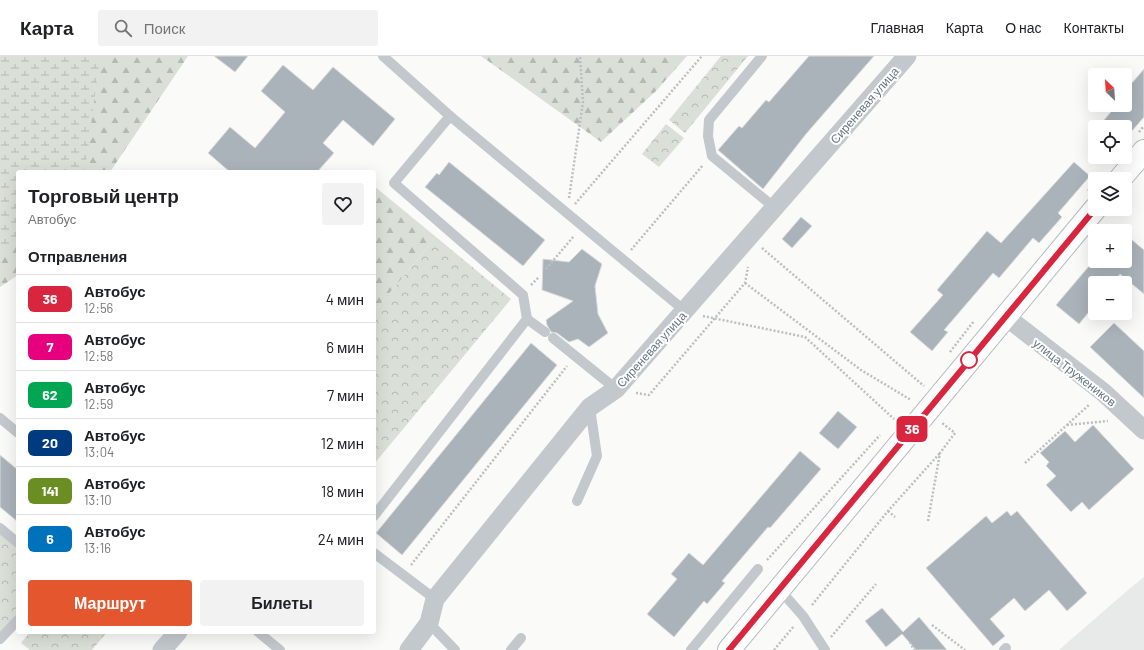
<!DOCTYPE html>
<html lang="ru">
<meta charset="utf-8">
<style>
:root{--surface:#fff;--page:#f2f2f2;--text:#202124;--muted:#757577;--line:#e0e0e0;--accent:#e4572e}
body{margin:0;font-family:Barlow,sans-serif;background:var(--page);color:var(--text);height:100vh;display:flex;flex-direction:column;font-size:15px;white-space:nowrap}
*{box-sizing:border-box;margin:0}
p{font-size:13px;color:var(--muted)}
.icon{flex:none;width:22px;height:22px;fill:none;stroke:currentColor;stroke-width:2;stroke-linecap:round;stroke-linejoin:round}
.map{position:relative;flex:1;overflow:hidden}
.details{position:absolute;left:16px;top:114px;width:360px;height:464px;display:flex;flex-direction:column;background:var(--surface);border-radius:4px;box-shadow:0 4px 16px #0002}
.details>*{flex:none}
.badge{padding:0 8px;border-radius:6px;font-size:14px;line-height:26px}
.needle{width:26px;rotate:335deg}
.fabs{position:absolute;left:1088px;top:12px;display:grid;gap:8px}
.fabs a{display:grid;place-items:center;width:44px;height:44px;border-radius:4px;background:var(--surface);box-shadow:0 4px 16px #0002;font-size:20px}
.map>.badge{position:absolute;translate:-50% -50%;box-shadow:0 0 0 2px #fff}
h2{padding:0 12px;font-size:15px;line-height:36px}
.round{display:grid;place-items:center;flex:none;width:42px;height:42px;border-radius:4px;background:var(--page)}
.overview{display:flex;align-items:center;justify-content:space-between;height:68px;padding:0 12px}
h1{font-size:19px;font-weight:600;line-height:30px}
.button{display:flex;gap:8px;margin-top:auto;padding:8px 12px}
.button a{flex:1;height:46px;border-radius:4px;background:var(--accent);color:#fff;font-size:16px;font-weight:600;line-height:46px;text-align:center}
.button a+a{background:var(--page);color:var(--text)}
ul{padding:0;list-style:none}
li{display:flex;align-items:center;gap:12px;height:48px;padding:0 12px;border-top:1px solid var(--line)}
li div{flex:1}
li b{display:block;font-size:15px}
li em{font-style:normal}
li .badge{min-width:44px;font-weight:700;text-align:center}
header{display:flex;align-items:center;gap:24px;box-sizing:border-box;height:56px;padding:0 20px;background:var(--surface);border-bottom:1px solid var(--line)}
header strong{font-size:19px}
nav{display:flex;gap:22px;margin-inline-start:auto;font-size:14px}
.search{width:280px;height:36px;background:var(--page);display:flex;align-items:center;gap:10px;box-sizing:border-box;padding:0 14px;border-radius:4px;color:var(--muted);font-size:15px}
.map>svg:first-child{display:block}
.built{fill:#e8e9e9}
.forest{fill:url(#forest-firs)}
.wetland{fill:url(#wetland-marsh)}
.park{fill:url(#park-crowns)}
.building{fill:#aab3b9;stroke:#dcdcda}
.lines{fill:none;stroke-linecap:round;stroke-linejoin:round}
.secondary-casing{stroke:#b3babf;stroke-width:24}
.path{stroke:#bbbfc2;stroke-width:2.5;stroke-dasharray:2 2;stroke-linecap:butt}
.service{stroke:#c3c8cc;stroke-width:10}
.minor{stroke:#c3c8cc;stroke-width:19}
.secondary{stroke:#fff;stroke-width:22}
.line-casing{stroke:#fff;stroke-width:9}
.line{stroke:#d7263d;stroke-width:6}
.stop-dot{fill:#fff;stroke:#d7263d;stroke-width:2}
.labels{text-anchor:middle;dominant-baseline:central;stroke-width:4;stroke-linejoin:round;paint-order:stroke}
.street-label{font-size:12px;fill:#657683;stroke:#fff}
</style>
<header>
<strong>Карта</strong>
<div class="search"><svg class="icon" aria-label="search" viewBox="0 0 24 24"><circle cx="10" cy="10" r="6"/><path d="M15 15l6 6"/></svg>Поиск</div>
<nav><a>Главная</a><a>Карта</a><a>О нас</a><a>Контакты</a></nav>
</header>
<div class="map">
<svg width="1144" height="594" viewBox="0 0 1144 594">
<defs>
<pattern id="forest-firs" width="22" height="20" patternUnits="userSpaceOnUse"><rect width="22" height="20" fill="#dadfd7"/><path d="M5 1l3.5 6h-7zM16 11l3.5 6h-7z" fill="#b4b9b4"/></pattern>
<pattern id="wetland-marsh" width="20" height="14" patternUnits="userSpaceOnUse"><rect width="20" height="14" fill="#dadfd7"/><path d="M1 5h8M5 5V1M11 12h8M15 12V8" fill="none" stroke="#b4b9b4"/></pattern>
<pattern id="park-crowns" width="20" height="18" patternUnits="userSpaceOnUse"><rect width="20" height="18" fill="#dadfd7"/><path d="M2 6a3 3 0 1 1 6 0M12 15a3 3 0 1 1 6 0" fill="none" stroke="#b4b9b4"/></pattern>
</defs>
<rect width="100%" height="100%" fill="#fafaf8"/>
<polygon class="built" points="1144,521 1144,594 1059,594 1128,534"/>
<g class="forest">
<polygon points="0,0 188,0 110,116 18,116 18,219 0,231"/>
<polygon points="481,0 687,0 656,35 601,86"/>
<polygon points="374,130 436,181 374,256"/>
</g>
<polygon class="wetland" points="0,0 100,0 85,116 18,116 18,187 0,192"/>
<g class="park">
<polygon points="721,0 748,0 685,77 669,64"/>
<polygon points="666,68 684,82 659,111 642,98"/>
<polygon points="436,181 511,243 374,408 374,256"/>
<polygon points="0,472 18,487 18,564 0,583"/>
<polygon points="30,576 107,576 92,594 30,594 21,587"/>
</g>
<g class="building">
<polygon points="214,0 248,0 235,16"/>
<polygon points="809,0 874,0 806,78 763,133 718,94 739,70 742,72 766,44 769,46"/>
<polygon points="283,9 313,34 333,11 395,63 373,90 343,64 323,87 334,97 317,116 230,116 208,97 230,71 255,92 285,56 261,35"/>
<polygon points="1144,13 1144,61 1125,83 1125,71 1098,71 1117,49 1125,49 1125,35"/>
<polygon points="449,106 545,184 523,210 425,131 437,117 439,119"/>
<polygon points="1074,106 1090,120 1058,157 1062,161 1039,187 1033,182 999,222 993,217 944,274 948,276 932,295 910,276 943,239 937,234 987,175 1001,187"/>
<polygon points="801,161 812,170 792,192 782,183"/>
<polygon points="1125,178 1144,194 1144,238 1120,218 1113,227 1095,227 1095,240 1089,247 1093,251 1079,268 1056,249 1095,203 1095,205 1125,205"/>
<polygon points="582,193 602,208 595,230 598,258 608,277 589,291 578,283 569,286 557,277 551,276 547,269 546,264 573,245 542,234 543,203 569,206"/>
<polygon points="1114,267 1144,295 1144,342 1090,291"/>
<polygon points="531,287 557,309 402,499 376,477"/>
<polygon points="838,355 857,371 838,393 819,377"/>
<polygon points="1093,369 1134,413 1089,454 1082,446 1071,456 1046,429 1056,420 1046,410 1049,406 1040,397 1065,375 1075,386"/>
<polygon points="800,395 821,413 770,472 768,471 722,525 725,527 707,548 704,545 674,581 647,558 677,523 671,518 689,497 703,509"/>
<polygon points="0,399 18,414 18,466 0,451"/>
<polygon points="1007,455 1011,460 1017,455 1087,537 1067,555 1049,534 1025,555 1014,542 990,563 1005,580 993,590 926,512 986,460 992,467"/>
<polygon points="882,552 903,576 919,561 947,594 916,594 902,578 886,591 865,565"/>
</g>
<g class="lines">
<defs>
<g id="secondary">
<polyline points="1120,123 1144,95"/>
<polyline points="729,594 1095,153"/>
</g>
</defs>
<use href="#secondary" class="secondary-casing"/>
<g class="path">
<polyline points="1139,76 1144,70"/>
<polyline points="1088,135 1095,126"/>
<polyline points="569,142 583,46 580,0"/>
<polyline points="575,148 702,0"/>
<polyline points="762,192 924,330"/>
<polyline points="631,194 703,109"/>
<polyline points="546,213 574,180"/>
<polyline points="745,227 861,314 911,344"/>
<polyline points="531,229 539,221"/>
<polyline points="703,260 805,281 894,363"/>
<polyline points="950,296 974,265"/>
<polyline points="636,337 649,339 745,227 748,211"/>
<polyline points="1067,369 1108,365"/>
<polyline points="1025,407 1090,348"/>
<polyline points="888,455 895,461"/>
<polyline points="928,465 940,397 955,377 942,367"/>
<polyline points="767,504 880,379"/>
<polyline points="411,509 567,310"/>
<polyline points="812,549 888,455 940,397"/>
<polyline points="932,569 965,594"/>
<polyline points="831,581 876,528"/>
<polyline points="910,586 914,594"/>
<polyline points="774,594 794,570"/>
</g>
<g class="service">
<polyline points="383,0 450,60 685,255"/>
<polyline points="762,0 709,64 708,80 712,100 775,152"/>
<polyline points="527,263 545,276"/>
<polyline points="553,282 616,333"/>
<polyline points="0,362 18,377"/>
<polyline points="577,445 597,400 590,352"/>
<polyline points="374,460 527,263 523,239 394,127 450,60"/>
<polyline points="0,472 18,487"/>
<polyline points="374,497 435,543"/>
<polyline points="780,534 803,560 825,594"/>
<polyline points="429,567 455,594"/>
<polyline points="258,576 280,594"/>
<polyline points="0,583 18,564"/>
<polyline points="511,594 521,582"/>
<polyline points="691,594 758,513"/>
<polyline points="1004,594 1006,592"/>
</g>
<g class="minor">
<polyline points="1005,260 1103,336 1144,374"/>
<polyline points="162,594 178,576"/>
<polyline points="409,594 429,567 435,543 590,351 616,333 907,0"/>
</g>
<use href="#secondary" class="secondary"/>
</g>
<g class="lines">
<defs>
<polyline id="line" points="729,594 1095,153"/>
</defs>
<use href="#line" class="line-casing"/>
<use href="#line" class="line"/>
</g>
<circle class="stop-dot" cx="969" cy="304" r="8"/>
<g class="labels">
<g class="street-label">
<text transform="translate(864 49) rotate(-49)">Сиреневая улица</text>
<text transform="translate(651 293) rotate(-48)">Сиреневая улица</text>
<text transform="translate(1075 316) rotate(38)">улица Тружеников</text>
</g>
</g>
</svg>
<div class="fabs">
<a><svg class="needle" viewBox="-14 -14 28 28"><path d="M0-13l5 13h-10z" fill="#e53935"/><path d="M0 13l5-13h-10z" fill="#757577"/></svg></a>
<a><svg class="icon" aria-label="locate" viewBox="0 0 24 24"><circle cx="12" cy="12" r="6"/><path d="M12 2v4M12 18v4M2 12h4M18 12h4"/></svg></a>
<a><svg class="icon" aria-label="layers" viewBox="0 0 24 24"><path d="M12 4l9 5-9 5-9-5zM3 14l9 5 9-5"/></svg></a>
<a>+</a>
<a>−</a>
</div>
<b class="badge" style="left:912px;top:373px;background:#d7263d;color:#fff">36</b>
<section class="details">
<div class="overview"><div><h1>Торговый центр</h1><p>Автобус</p></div><a class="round"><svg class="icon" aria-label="heart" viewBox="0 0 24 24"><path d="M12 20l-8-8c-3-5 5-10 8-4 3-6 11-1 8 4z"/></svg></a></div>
<h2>Отправления</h2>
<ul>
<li><span class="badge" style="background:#d7263d;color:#fff">36</span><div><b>Автобус</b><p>12:56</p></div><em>4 мин</em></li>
<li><span class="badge" style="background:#e6007e;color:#fff">7</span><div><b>Автобус</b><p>12:58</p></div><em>6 мин</em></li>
<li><span class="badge" style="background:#00a651;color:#fff">62</span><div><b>Автобус</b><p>12:59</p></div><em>7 мин</em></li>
<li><span class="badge" style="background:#003b80;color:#fff">20</span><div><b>Автобус</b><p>13:04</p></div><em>12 мин</em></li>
<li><span class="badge" style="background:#6b8e23;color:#fff">141</span><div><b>Автобус</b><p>13:10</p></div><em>18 мин</em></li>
<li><span class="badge" style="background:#0072bc;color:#fff">6</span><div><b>Автобус</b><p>13:16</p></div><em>24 мин</em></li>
</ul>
<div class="button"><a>Маршрут</a><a>Билеты</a></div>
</section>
</div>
